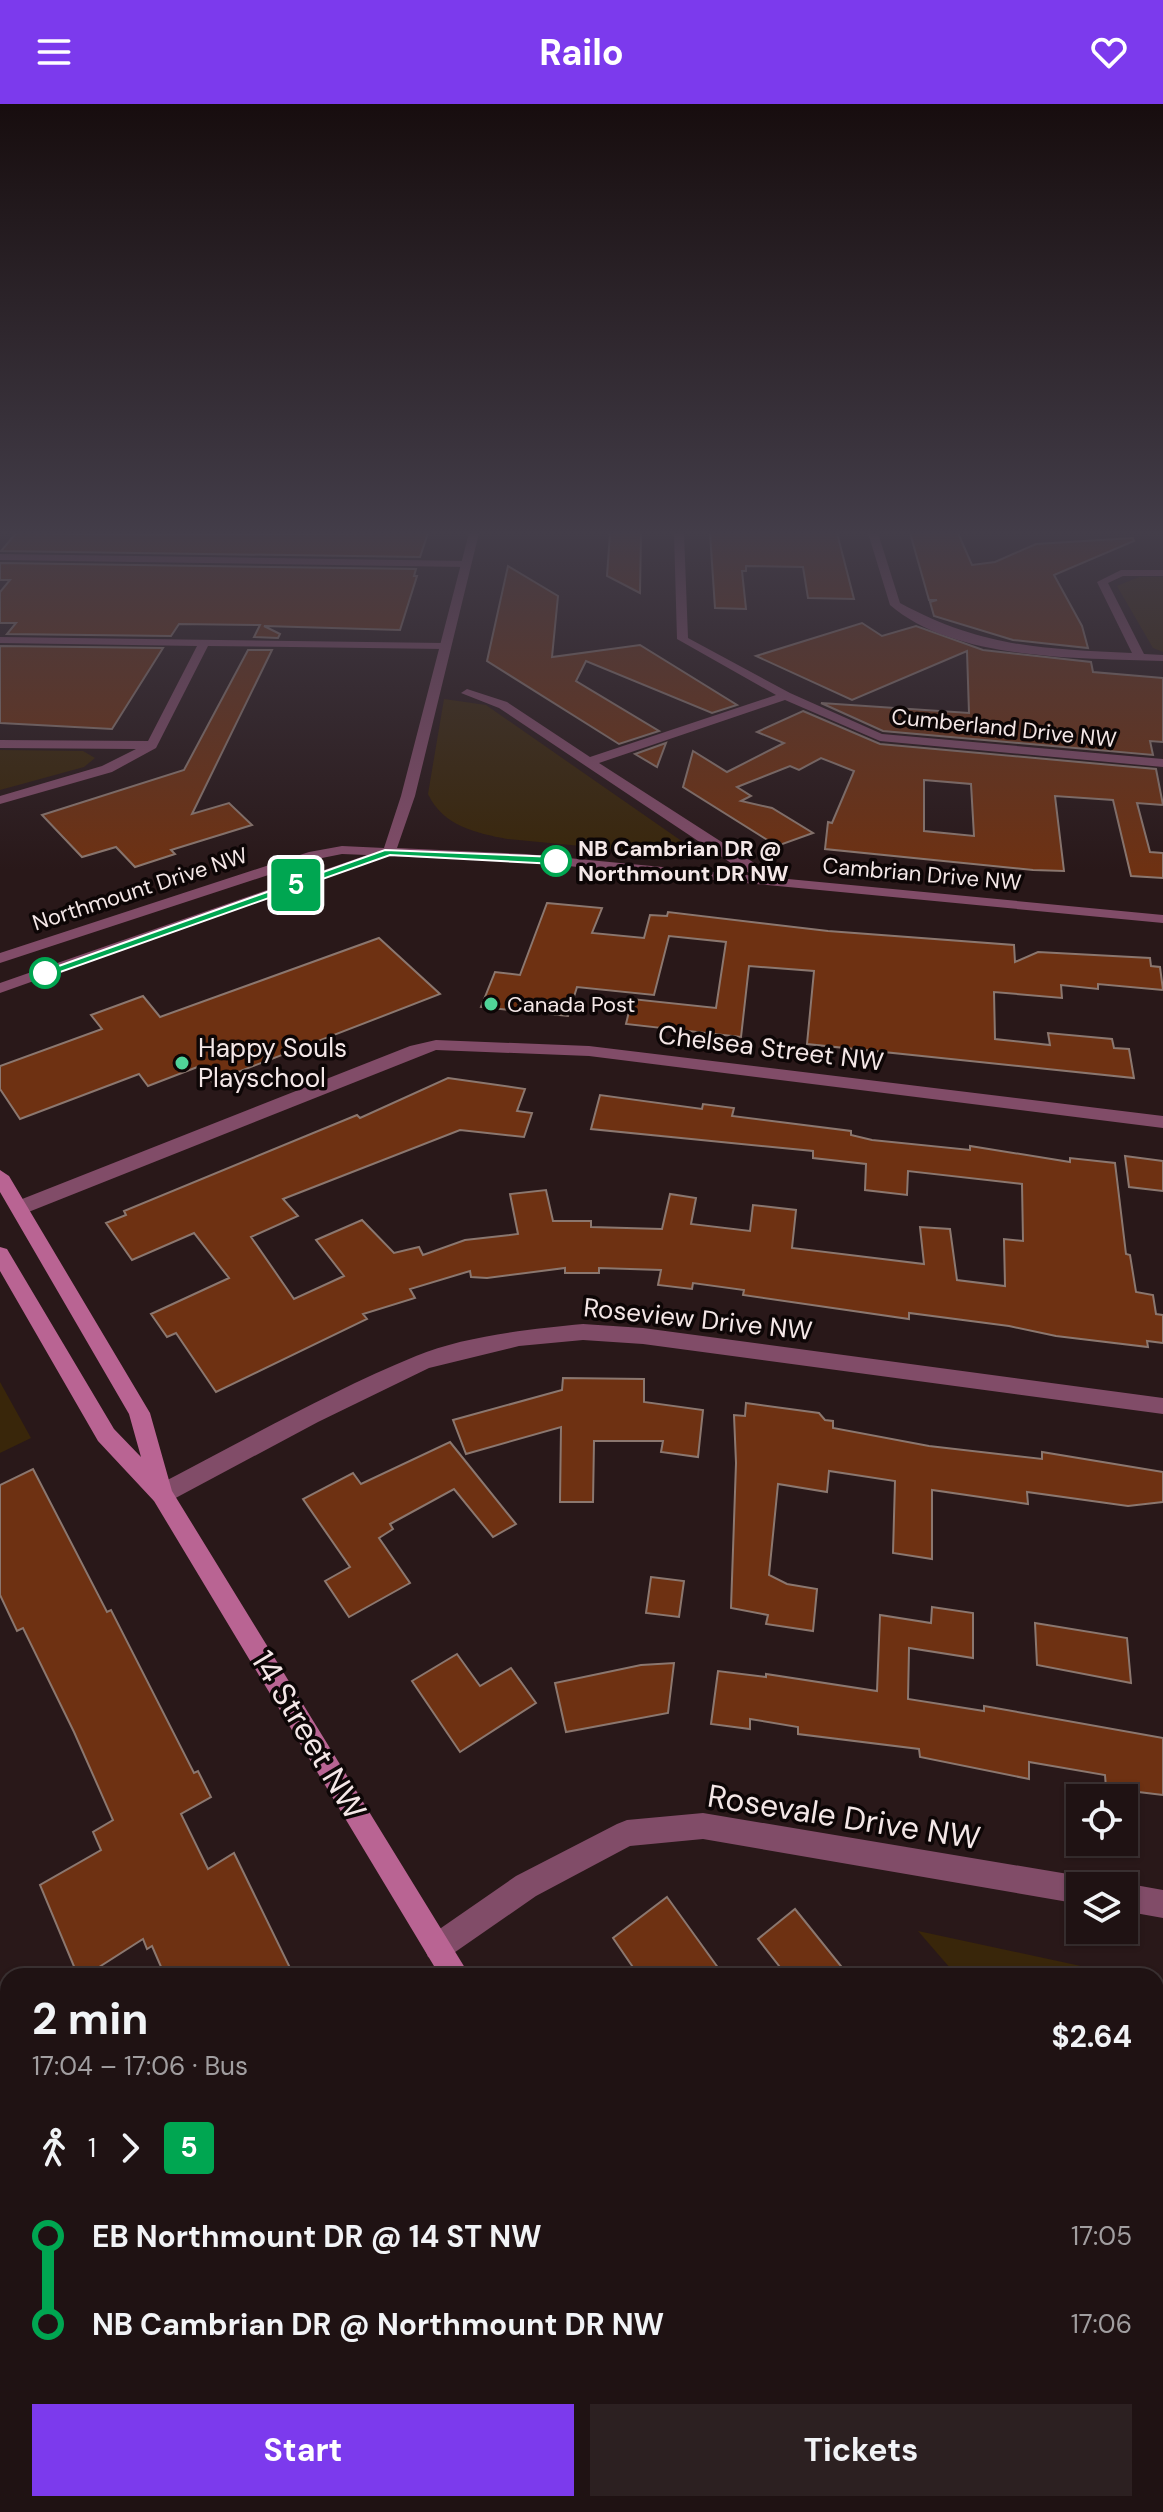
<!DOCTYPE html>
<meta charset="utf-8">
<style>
:root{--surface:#1f1213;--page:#2c2021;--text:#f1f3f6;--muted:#a19ea0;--line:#3c3233;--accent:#7c3aed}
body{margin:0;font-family:"DM Sans",sans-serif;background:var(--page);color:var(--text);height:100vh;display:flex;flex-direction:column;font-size:30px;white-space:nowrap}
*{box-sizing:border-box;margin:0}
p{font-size:26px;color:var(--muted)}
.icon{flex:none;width:44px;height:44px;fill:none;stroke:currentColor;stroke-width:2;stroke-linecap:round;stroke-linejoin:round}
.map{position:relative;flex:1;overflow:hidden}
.details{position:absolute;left:0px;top:1864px;width:1164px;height:544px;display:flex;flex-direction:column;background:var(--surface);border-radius:24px 24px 0 0;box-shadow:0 2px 6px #0004,0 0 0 2px var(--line)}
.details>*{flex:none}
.badge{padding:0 16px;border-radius:6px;font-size:28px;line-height:52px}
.fabs{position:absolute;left:1066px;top:1680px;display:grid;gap:16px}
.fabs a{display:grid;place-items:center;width:72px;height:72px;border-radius:0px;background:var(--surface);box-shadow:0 2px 6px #0004,0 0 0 2px var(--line);font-size:40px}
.map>.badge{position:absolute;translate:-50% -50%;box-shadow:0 0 0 4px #fff}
.legs{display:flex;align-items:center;gap:12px;height:88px;padding:0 32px;font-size:26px}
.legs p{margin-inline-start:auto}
.summary{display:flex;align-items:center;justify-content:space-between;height:136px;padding:0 32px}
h1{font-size:44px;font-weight:700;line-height:60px}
.primary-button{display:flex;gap:16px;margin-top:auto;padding:16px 32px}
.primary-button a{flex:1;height:92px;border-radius:0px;background:var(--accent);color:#fff;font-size:32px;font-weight:700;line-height:92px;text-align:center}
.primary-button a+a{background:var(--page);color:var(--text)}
ul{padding:0 32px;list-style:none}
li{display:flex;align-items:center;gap:28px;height:88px;font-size:30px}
li i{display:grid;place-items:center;width:12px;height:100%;margin:0 10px;background:currentColor}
li i::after{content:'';width:20px;height:20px;margin:-10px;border:6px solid;border-radius:50%;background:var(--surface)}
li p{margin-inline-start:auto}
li:first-child i{background:linear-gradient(#0000 50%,currentColor 0)}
li:last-child i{background:linear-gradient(currentColor 50%,#0000 0)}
header{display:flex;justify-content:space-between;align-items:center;height:104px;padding:0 32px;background:var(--accent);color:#fff;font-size:36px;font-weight:700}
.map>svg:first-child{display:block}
.green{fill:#39260a}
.building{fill:#6e3112;stroke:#8b776f;stroke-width:2;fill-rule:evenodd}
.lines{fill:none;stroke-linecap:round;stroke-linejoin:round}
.minor{fill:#814c68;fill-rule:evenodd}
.tertiary{fill:#814c68;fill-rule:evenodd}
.secondary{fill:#b96493;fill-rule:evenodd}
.line-1{fill:#00a651;stroke:#fff;stroke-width:2}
.stop-1-dot{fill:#fff;stroke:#00a651;stroke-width:4}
.poi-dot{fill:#50d398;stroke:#0d0606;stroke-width:3}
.labels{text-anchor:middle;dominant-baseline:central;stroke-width:7;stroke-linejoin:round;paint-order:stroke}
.far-street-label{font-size:22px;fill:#f4e7e7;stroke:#0d0606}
.far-stop-label{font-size:22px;font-weight:bold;fill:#f4e7e7;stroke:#0d0606;text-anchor:start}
.far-poi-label{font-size:22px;fill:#f4e7e7;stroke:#0d0606;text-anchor:start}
.poi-label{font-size:26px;fill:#f4e7e7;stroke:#0d0606;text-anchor:start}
.street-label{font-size:26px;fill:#f4e7e7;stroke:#0d0606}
.near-street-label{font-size:32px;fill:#f4e7e7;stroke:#0d0606}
</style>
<header><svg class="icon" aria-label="menu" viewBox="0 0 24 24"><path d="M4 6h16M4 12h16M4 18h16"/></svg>Railo<svg class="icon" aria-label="heart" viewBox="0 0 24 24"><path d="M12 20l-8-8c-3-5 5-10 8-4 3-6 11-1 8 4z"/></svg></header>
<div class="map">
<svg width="1163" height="2408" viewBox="0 0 1163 2408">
<rect width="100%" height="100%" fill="#291819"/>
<g class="green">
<polygon points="1139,473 1163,473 1163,548 1153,544 1117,482"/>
<path d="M444,595L486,601L706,754L507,735C476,729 443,722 428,690Z"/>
<polygon points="0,646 83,647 95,654 84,663 0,686"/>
<polygon points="0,1278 31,1334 0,1349"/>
<polygon points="918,1827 1127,1872 957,1872"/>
<polygon points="1156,1878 1163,1880 1163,2110 1156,2102"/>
<polygon points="8,2297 8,2400 656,2400 660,2408 0,2408 0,2303"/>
</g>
<g class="building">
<polygon points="16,429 147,431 428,429 420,453 1,447"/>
<polygon points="610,429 641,429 640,489 607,472"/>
<polygon points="710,429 837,429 854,495 808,494 803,463 746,462 746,467 742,467 746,505 715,504"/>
<polygon points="910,429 958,429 972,461 995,458 1036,440 1133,434 1134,437 1054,471 1082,522 1088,544 1013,536 934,512 930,498 937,496 929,496"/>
<polygon points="0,459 416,465 414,472 417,472 400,526 264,522 280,530 278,534 254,533 260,521 179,520 171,532 7,530 16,519 0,519 0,488 10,476 0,476"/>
<polygon points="508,462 558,492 552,553 640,541 737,601 712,609 586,557 576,577 659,627 619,640 487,557"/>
<polygon points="862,519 882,532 916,522 983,546 1091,558 1093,568 1163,574 1163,638 1150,637 1153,651 883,627 821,599 969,609 967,547 852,596 756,552"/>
<polygon points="0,542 163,544 112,625 0,619"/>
<polygon points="248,546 272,546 192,710 229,699 252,721 171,746 175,750 135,763 116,743 82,753 42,711 184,666"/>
<path d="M803,607L880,640L1156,665L1163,701L1137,699L1150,748L1163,749V774L1131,772L1113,696L1055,692L1064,767L1033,766L825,745L828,718L832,719L854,667L821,654L799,666L790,662L737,683L751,692L741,697L772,704L813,729L777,742L683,683L693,647L727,668L784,639L757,628ZM924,676L971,680L974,732L924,727Z"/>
<polygon points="666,639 657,663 635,650"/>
<polygon points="547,799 602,804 592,829 644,834 650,811 667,812 668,808 828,827 1014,841 1015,858 1038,848 1150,854 1151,862 1160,863 1163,886 1098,880 1098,885 1061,881 1062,894 994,888 995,935 1050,941 1048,929 1112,935 1114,944 1129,945 1134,974 807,940 814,867 749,862 741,933 626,920 632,895 716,904 726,838 669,832 654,891 577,883 568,912 481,903 495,868 520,871"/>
<polygon points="379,834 440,890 212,978 200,962 148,982 139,970 20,1015 0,985 0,962 102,925 91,911 143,892 160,913"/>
<polygon points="448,974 525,985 517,1007 532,1009 524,1033 460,1026 283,1095 298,1112 251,1133 294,1195 344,1172 316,1136 362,1116 394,1149 419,1143 423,1151 465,1136 518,1130 510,1090 546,1086 553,1117 591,1117 591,1123 662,1125 670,1090 696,1094 691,1120 750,1127 753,1101 796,1106 792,1144 924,1160 920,1123 950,1125 957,1176 1005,1182 1004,1135 1023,1137 1022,1080 908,1067 907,1091 865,1086 866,1060 813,1054 813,1047 591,1025 600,991 702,1005 703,1000 734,1004 732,1012 851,1027 851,1031 872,1036 970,1046 970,1042 1070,1058 1070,1054 1115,1059 1126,1150 1130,1151 1136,1188 1153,1191 1156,1210 1163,1211 1163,1239 1147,1237 1148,1243 1056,1232 1009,1222 909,1209 909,1215 743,1191 744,1186 693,1179 692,1185 658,1181 661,1166 599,1164 599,1169 565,1169 565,1164 487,1174 471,1173 470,1167 410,1185 415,1194 363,1210 367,1215 216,1288 176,1229 167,1233 151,1210 229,1174 194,1129 132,1156 106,1119 126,1111 124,1107 357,1011 360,1014"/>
<polygon points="1125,1052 1163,1057 1163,1087 1129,1083"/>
<polygon points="563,1274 644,1275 644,1298 703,1306 698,1353 661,1348 663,1337 594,1337 593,1398 560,1398 561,1323 466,1350 453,1316 562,1286"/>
<polygon points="746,1299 819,1309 825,1316 833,1317 833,1324 929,1342 1042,1355 1042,1348 1163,1368 1163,1398 1128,1402 1027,1388 1028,1400 932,1386 932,1455 893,1449 895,1377 829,1367 827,1388 778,1380 769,1471 787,1480 817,1485 813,1527 766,1520 768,1511 731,1504 736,1359 734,1311 745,1312"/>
<polygon points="450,1338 516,1420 493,1433 454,1385 390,1420 393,1425 379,1434 410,1479 349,1513 325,1477 350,1463 303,1395 353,1369 361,1380"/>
<polygon points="33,1365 107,1508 111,1506 194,1669 198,1667 211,1693 181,1710 208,1765 234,1749 294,1872 165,1872 152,1842 147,1845 143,1835 85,1872 78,1872 40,1781 101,1746 93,1728 113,1716 74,1628 23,1524 17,1527 0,1491 0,1381"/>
<polygon points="651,1473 684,1477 679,1513 646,1509"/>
<polygon points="932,1503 973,1509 973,1554 909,1544 908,1595 984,1607 984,1602 1163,1634 1163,1691 1106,1684 1105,1671 1029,1658 1029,1675 920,1653 919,1645 798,1630 798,1623 750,1615 750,1625 711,1620 718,1567 766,1573 766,1570 877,1587 880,1511 931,1519"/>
<polygon points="1035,1519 1127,1534 1131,1579 1037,1561"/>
<polygon points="457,1550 480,1582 511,1564 536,1599 460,1648 412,1577"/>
<polygon points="674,1559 668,1609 566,1628 555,1579 641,1561"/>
<polygon points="667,1793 724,1872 639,1872 613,1834"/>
<polygon points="795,1805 849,1872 787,1872 758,1835"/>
</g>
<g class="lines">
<g class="minor">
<polygon points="674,429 684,429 688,534 790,589 882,630 1163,655 1163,663 880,637 785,596 599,659 784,778 772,781 734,761 499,604 461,589 467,585 507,598 590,653 776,591 677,535"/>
<path d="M868,429H878L900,499C981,543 1042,545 1132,549L1097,478L1121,466H1163V472H1123L1108,479L1144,550L1163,551V557C1081,554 955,557 890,501Z"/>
<polygon points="0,450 466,457 471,460 466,463 0,456"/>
<polygon points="0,533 444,539 450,542 444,545 208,542 156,644 112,668 0,700 0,692 102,662 136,645 0,644 0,636 148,637 197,542 0,539"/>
<polygon points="436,936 589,942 1163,1012 1163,1024 589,952 436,946 26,1109 19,1110 10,1104 12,1099 410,942"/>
<path d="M583,1220L643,1224L1163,1294V1310L643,1240L583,1236L519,1242L429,1264L318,1318L170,1397L162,1399L154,1397L151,1390L154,1383C240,1339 326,1289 416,1252C464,1232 531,1225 583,1220Z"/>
<polygon points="703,1709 1080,1772 1090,1776 1092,1782 1080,1782 1080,1800 703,1735 630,1742 536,1792 448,1853 438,1857 428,1853 424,1843 428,1833 516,1772 617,1720 627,1716"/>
<polygon points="1124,1779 1163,1786 1163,1814 1124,1807 1124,1782 1117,1782"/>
</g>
<polygon class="tertiary" points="469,429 479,429 415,692 397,744 526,750 1163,811 1163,819 526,758 385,752 0,889 0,879 367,751 342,750 317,755 0,859 0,849 309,748 342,742 384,744 401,692"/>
<g class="secondary">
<polygon points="0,1066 9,1072 150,1309 172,1387 470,1872 440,1872 154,1397 98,1337 0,1167 0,1143 7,1145 114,1325 141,1353 129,1310 0,1088"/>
<polygon points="760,2400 798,2400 801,2408 763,2408"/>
</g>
</g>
<linearGradient id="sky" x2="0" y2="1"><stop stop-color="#170d0e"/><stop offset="0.56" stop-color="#433d49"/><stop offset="1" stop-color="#433d49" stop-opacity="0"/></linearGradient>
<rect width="1163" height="766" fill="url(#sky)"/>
<polygon class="line-1" points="385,746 556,753 561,757 556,760 390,751 49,872 39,869"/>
<g class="stop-1-dot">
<circle cx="556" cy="757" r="14"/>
<circle cx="45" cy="869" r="14"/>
</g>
<g class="poi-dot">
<circle cx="491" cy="900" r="8"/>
<circle cx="182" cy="959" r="8"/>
</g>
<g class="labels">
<g class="far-street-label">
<text transform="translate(1004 624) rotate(6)">Cumberland Drive NW</text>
<text transform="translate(922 770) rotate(5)">Cambrian Drive NW</text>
<text transform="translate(140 785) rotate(-18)">Northmount Drive NW</text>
</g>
<g class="far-stop-label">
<text x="578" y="744">NB Cambrian DR @<tspan x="578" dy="25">Northmount DR NW</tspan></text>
</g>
<g class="far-poi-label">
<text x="507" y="900">Canada Post</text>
</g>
<g class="poi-label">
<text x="198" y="944">Happy Souls<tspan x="198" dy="30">Playschool</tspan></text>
</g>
<g class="street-label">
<text transform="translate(771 944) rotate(7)">Chelsea Street NW</text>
<text transform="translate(698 1215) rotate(6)">Roseview Drive NW</text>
</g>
<g class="near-street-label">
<text transform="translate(309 1631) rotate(59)">14 Street NW</text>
<text transform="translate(844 1713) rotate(9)">Rosevale Drive NW</text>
</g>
</g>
</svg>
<div class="fabs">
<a><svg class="icon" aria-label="locate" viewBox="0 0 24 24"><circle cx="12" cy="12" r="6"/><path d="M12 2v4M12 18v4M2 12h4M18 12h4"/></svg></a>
<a><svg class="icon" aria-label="layers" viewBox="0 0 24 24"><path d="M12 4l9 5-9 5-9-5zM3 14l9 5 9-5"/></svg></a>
</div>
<b class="badge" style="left:296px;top:781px;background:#00a651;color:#fff">5</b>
<section class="details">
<div class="summary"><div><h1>2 min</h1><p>17:04 – 17:06 · Bus</p></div><b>$2.64</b></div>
<div class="legs"><svg class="icon" aria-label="walk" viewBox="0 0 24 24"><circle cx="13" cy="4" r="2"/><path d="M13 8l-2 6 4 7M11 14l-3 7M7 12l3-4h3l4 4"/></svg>1<svg class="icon" aria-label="forward" viewBox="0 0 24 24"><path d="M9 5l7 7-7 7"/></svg><b class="badge" style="background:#00a651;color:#fff">5</b></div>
<ul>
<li><i style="color:#00a651"></i><b>EB Northmount DR @ 14 ST NW</b><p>17:05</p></li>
<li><i style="color:#00a651"></i><b>NB Cambrian DR @ Northmount DR NW</b><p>17:06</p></li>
</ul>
<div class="primary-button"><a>Start</a><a>Tickets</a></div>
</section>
</div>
